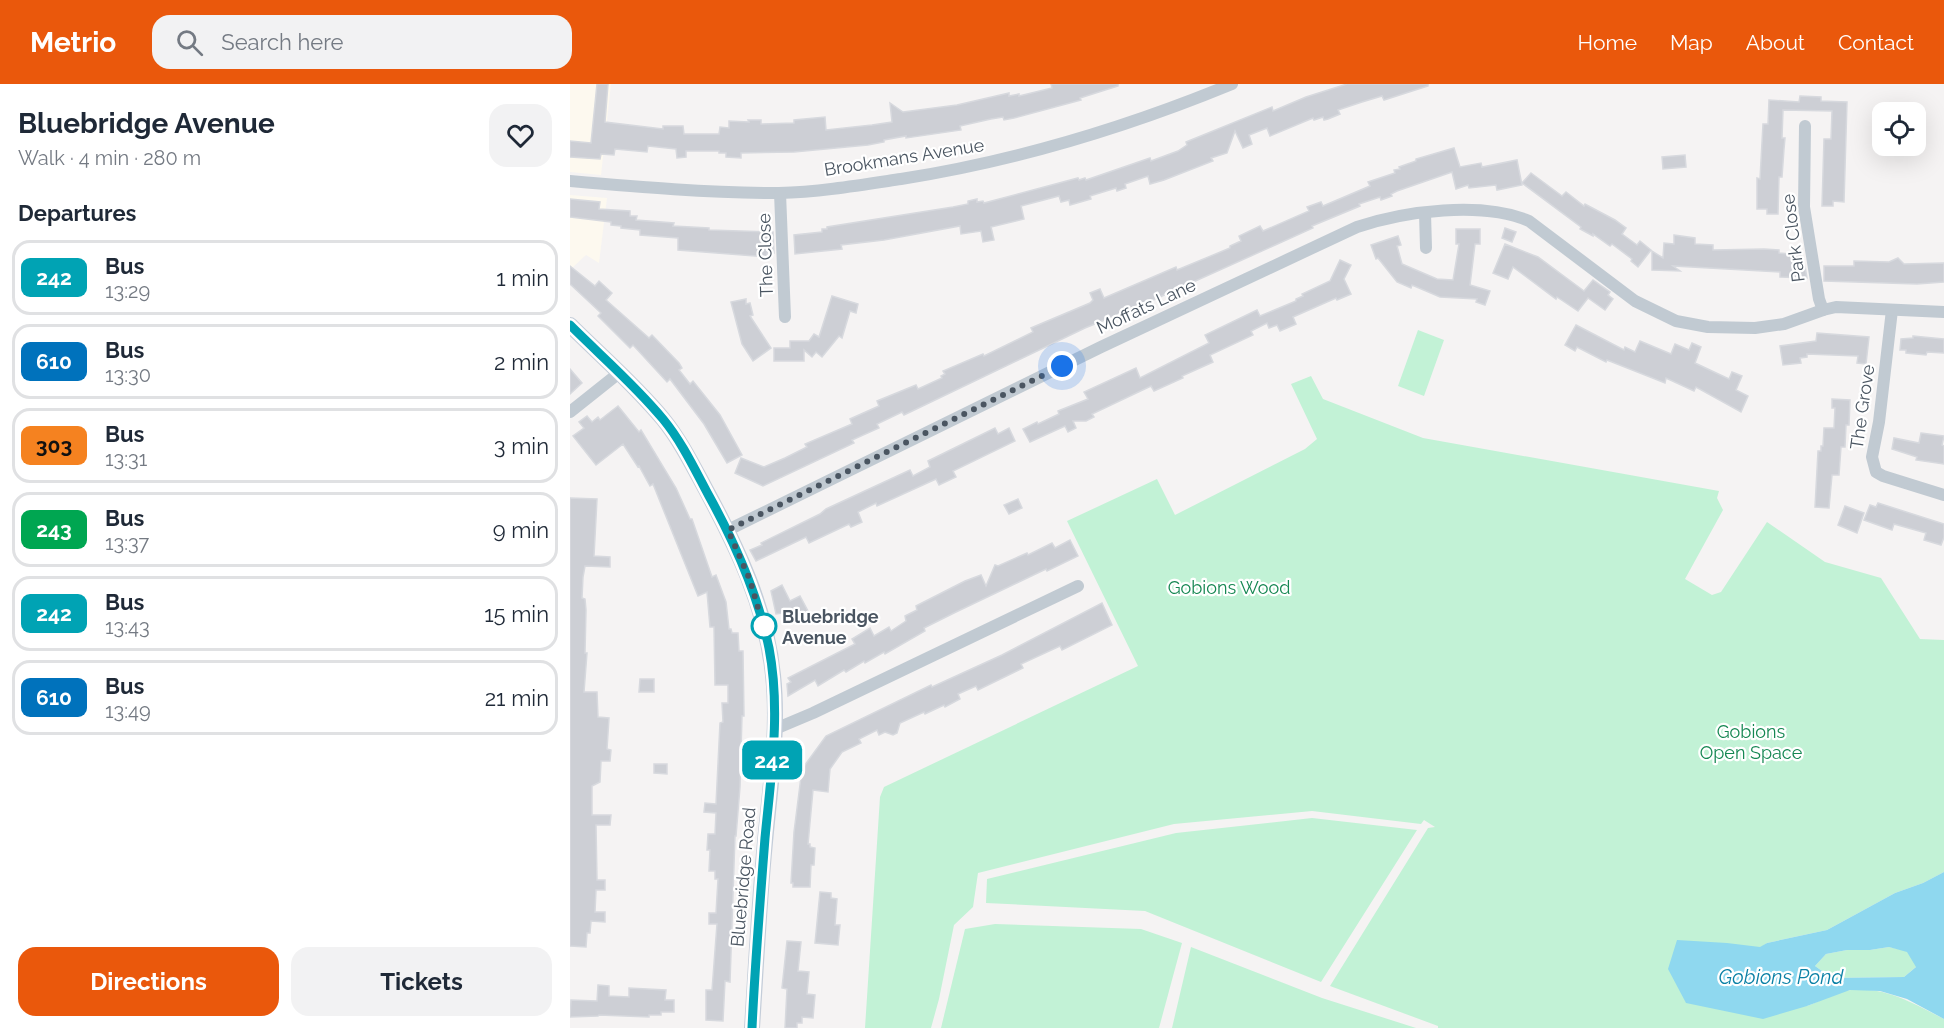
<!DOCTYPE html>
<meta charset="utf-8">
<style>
:root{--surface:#fff;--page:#f2f2f3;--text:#1f2937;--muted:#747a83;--line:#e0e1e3;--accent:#ea580c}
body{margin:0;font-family:Raleway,sans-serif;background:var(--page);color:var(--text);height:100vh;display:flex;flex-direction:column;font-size:22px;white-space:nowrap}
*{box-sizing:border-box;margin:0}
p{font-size:20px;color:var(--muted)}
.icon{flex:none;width:33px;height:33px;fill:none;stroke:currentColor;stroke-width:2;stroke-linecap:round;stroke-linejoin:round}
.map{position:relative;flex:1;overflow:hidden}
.sheet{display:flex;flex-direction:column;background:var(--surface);width:570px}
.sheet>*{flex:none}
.badge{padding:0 12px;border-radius:9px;font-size:21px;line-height:39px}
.controls{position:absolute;left:1302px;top:18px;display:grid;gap:12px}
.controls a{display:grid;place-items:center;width:54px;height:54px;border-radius:12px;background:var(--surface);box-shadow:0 6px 24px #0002;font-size:30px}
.you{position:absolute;width:30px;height:30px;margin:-15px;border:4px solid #fff;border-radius:50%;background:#1a73e8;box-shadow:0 0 0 9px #1a73e833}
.map>.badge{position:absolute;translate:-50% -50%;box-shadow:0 0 0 3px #fff}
h2{padding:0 18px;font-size:22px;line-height:54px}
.round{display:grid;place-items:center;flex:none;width:63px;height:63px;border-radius:18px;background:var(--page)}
.summary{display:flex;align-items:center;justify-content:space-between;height:102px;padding:0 18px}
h1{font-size:28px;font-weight:700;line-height:45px}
.primary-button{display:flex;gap:12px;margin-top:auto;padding:12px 18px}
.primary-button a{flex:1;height:69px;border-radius:18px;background:var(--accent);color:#fff;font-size:24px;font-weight:700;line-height:69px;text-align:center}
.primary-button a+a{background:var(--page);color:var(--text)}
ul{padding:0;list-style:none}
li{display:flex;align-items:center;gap:18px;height:75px;margin:0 12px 9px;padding:0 6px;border:3px solid var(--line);border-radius:18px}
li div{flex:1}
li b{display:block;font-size:22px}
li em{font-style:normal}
li .badge{min-width:66px;font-weight:700;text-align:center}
header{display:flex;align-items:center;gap:36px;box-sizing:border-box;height:84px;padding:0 30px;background:var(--accent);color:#fff}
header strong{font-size:28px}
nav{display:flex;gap:33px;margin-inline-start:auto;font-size:21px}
.search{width:420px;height:54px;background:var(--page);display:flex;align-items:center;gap:15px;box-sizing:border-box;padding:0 21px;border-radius:18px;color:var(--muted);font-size:22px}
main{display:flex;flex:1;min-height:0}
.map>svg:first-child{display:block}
.commercial{fill:#fdf9ef}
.green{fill:#c2f2d6}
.water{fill:#8fd8ef;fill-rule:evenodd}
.building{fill:#cdcfd5;stroke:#d7d9de;stroke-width:1.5}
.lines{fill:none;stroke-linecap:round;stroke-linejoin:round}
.street{stroke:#c1cad2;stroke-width:12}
.secondary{stroke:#c4cdd9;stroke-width:16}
.line-casing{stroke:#fff;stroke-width:14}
.line{stroke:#00a3b4;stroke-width:9}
.walk{stroke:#4a5561;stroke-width:6;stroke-dasharray:0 10.8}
.stop-dot{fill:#fff;stroke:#00a3b4;stroke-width:3}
.labels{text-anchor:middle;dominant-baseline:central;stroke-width:4.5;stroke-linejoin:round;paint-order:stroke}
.street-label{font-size:18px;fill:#4a5561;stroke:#fff}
.park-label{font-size:18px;fill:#158752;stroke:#fff}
.stop-label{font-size:18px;font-weight:bold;fill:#4a5561;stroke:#fff;text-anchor:start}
.water-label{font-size:20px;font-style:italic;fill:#0a80a5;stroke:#fff}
</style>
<header>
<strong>Metrio</strong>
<div class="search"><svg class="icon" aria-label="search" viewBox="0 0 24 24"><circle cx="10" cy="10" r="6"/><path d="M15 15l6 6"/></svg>Search here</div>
<nav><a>Home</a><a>Map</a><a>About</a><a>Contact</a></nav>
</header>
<main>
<section class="sheet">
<div class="summary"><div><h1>Bluebridge Avenue</h1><p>Walk · 4 min · 280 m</p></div><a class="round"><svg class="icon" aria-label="heart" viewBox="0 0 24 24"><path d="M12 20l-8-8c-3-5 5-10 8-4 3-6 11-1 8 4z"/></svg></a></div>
<h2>Departures</h2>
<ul>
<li><span class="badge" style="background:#00a3b4;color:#fff">242</span><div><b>Bus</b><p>13:29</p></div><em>1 min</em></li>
<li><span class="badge" style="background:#0072bc;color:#fff">610</span><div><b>Bus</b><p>13:30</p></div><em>2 min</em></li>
<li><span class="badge" style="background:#f58220;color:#111">303</span><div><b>Bus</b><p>13:31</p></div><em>3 min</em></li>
<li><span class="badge" style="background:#00a651;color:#fff">243</span><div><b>Bus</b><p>13:37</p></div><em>9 min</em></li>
<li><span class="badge" style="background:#00a3b4;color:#fff">242</span><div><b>Bus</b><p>13:43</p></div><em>15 min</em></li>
<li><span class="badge" style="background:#0072bc;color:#fff">610</span><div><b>Bus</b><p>13:49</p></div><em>21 min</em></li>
</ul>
<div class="primary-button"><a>Directions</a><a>Tickets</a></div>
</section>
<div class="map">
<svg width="1374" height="944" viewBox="0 0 1374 944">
<rect width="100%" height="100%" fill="#f5f3f3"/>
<g class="commercial">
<polygon points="0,0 41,0 31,91 0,88"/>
<polygon points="0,111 37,114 29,179 16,171 0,186"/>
</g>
<g class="green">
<polygon points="848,246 874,256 854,312 828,302"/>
<path d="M741,292L753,315L853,354L1149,407L1147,414L1153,426L1115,495L1142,511L1151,508L1197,438L1255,478L1311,494L1350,555L1374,556V788L1353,799L1325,809L1257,846L1197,859L1190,864H1183L1237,922C1251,917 1267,907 1281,906C1315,902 1345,920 1374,935V944H868V942L760,902L858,744L865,743L854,736L851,740L742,727L604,740L408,789L403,823L384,841L369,915L361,944H295L310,713L314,703L568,582L497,437L587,395L605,431L735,365L747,355L721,300Z"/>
<polygon points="742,734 847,746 751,898 575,827 416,819 417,795 606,749"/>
<polygon points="425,840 571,845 612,859 589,944 371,944 395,845"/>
<polygon points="621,863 752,914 846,944 602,944"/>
<polygon points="1319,863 1337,867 1347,882 1334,893 1262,894 1245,882 1256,870 1277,866 1300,866"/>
</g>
<path class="water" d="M1374,788V935L1337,915L1310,907L1280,906L1237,922L1193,935L1116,919L1098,885L1107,856L1157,859L1190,863L1197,859L1257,846L1325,809L1353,799ZM1319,863L1337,868L1346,883L1334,893L1262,894L1245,882L1256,870L1277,866H1300Z"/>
<g class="building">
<polygon points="27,0 38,0 35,38 93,45 93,42 113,42 114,50 149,50 150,43 159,44 159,37 179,38 178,36 191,36 191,40 224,39 224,36 255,33 256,46 302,41 322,38 320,19 333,28 387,21 439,9 439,12 449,10 449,12 482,4 481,0 548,0 548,2 510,14 511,16 444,34 434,36 433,33 421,35 390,42 391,46 336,54 336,52 314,56 314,58 298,61 224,68 171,69 171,74 156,73 156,69 149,69 149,67 116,67 116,73 107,74 106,65 78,62 77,68 45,65 44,71 31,70 30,75 0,73 0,57 21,59"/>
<polygon points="777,0 858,0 858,2 814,16 812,12 792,18 768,26 770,30 758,35 754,36 753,33 744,36 743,34 700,52 697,44 679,51 682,60 673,64 665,47 657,69 641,74 643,77 594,96 580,100 578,92 555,100 556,104 547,107 546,104 520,112 521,115 500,121 499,116 491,118 489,112 451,122 454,135 421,143 424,156 413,158 411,147 391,150 390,142 314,156 271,161 272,165 225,170 224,151 252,148 252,145 257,145 257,143 383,123 398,120 398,117 407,115 407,118 413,117 414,119 508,94 509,96 515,94 516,96 580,74 581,77 608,67 617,61 616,58 702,23 703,27 736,13"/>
<polygon points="1230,12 1251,13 1251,17 1277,18 1274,118 1263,117 1263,122 1252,122 1254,55 1261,55 1262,27 1213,26 1212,54 1215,54 1214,65 1212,93 1209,93 1208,130 1197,130 1197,125 1187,125 1187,94 1190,95 1193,40 1198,40 1199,16 1229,18"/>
<polygon points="884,64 890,83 911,79 912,83 947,76 952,101 927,106 926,101 899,104 898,101 886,105 882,88 827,107 821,110 822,112 811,116 810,113 789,120 790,122 742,142 743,144 581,217 515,244 334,331 332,328 307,340 309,344 282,356 284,359 193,402 165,389 171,374 194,383 215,374 237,363 235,360 282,340 280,335 309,322 307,317 346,301 348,305 372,294 371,292 375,290 373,287 413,270 414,272 463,248 461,244 520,219 523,216 520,209 530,205 534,214 606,183 607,186 660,164 660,162 671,157 669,152 690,142 693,147 739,127 737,123 751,118 753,122 800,102 798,98 825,89 824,86 830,85 829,83 846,77 846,75"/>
<polygon points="1115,71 1116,83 1093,85 1092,73"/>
<polygon points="961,89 992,112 996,108 1014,122 1015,120 1045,136 1056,144 1052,150 1067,161 1070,157 1081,166 1068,183 1061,177 1062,175 1042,160 1040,162 1023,150 1023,152 1010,145 1011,143 952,99"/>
<polygon points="0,115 30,118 29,125 60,127 60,132 67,132 66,136 104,139 103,142 139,144 139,146 203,148 204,169 197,169 197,172 185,172 108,166 108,154 70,151 70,146 51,144 51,142 41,141 41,138 0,133"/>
<polygon points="935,144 946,148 942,158 932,154"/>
<polygon points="886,145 910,145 910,160 905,160 900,201 920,207 915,221 906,218 907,215 870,213 842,201 841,204 827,198 808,174 806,175 801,161 828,152 831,161 827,162 832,180 867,195 883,196 889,160 886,160"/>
<polygon points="1104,151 1125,154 1125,160 1143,161 1143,166 1194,165 1209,166 1209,169 1231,171 1231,181 1235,182 1237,194 1210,193 1210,188 1103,182 1110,187 1082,186 1082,167 1093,174 1094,159 1104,160"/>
<polygon points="935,160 968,173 1014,207 1023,196 1040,208 1038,211 1043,215 1035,226 1018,214 1008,227 987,213 986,215 943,183 938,195 923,189"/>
<polygon points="1328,174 1334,180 1374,179 1374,198 1347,200 1254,197 1254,182 1284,182 1284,177 1319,178"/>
<polygon points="770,176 781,181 774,195 781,210 767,216 766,214 723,233 726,240 710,247 707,241 699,244 697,239 681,247 683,251 640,271 643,278 612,292 613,294 584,307 581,302 522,330 524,333 516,337 503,337 506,344 498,348 495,342 460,358 453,345 467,338 468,340 489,330 488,327 518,315 514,308 566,284 570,294 639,259 635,251 687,226 690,232 726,217 726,215 733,212 732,210 760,197"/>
<polygon points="0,182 25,202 29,197 42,209 36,216 79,254 82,251 109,279 112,284 109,286 120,300 123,297 150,331 172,371 157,379 134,340 100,295 97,298 63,261 60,264 28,232 31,229 0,200"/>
<polygon points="262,212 288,220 286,229 280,227 272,254 269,252 252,273 246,268 242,273 234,266 234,277 204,277 204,264 220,264 220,257 239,257 244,250 249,253"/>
<polygon points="176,215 176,220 180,219 183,231 180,232 201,264 183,277 172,260 161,218"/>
<polygon points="1006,241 1054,266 1055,263 1065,268 1070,257 1101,270 1105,260 1119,266 1122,259 1131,263 1125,279 1159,295 1162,288 1172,292 1166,306 1178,312 1171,328 1126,303 1124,307 1096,294 1095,299 1037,276 1036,278 1007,263 1005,267 995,261"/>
<polygon points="1247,249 1299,253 1296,280 1287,279 1288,272 1237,270 1237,273 1230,274 1231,279 1213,281 1210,262 1246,257"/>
<polygon points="1343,252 1374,255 1374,269 1357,268 1356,271 1336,269 1336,266 1330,266 1331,255 1343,254"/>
<polygon points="0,285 12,299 0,310"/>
<polygon points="1262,315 1280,316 1279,341 1276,341 1275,363 1271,363 1269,391 1262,391 1259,424 1245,423 1248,367 1251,367 1251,362 1253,362 1254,344 1264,344 1265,324 1262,324"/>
<polygon points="48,322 69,348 71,346 106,404 120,435 122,435 142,493 146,491 156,518 159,545 161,545 162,549 168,549 169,567 173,567 174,632 172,632 170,703 166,752 165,752 160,898 155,897 153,937 136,936 136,906 142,906 147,840 139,840 139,829 146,829 148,795 145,795 145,787 139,787 140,766 137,766 138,750 145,750 146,729 134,728 135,719 146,720 150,639 153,638 152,619 158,619 158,601 145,601 144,543 140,543 137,508 128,512 83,400 80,402 69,382 68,383 53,360 26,381 3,352 14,344 9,338 17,332 22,338 28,333 30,336"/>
<polygon points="425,344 428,350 439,344 445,357 383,387 386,393 369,401 366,395 307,422 306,419 288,428 292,438 281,443 279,440 239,459 236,453 186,477 180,466 192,461 191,459 250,430 256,425 340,386 343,392 360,383 358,377"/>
<polygon points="1351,349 1374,352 1372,361 1374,362 1374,380 1346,376 1347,373 1322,365 1324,354 1349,359"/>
<polygon points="0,414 27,415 24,472 40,473 40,483 15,482 13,493 12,514 15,515 16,526 15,569 17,569 14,608 27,608 28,633 39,634 37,665 41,666 40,677 31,677 30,698 22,702 22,731 41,731 40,741 26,741 27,796 35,796 35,806 26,806 25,828 35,828 35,838 21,837 20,849 17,849 16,863 0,862"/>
<polygon points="448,415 452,424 439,430 434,421"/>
<polygon points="1308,419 1374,440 1374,453 1371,461 1354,456 1356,449 1324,440 1322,446 1294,436 1300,421 1306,423"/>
<polygon points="1275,422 1294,429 1287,449 1268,441"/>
<polygon points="500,456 508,472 477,487 476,485 386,528 354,544 355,547 315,570 314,568 295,579 294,577 276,588 274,586 248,602 245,596 218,612 217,600 221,598 218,594 285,560 282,555 300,544 304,552 319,543 321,547 336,537 335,532 347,526 346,522 395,497 411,491 416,502 425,481 428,482 457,469 458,471 482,459 485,464"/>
<polygon points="212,501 220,517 230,512 239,529 224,536 220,528 206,530 201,507"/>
<polygon points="532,519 542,541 492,566 490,562 451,580 453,584 408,606 406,602 388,610 390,615 375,623 374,621 355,630 354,628 330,639 327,649 323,651 315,648 309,651 307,646 289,655 291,659 272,668 260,685 258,708 243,706 238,760 240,760 240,763 245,764 244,781 241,781 240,803 223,803 223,799 221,799 224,748 232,685 256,652 361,601 362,603 432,571"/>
<polygon points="70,595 84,595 84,608 69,608"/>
<polygon points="84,680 97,680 97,690 84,689"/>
<polygon points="250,808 261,809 261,814 267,815 265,841 270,841 268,861 245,859"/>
<polygon points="217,857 231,858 228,887 239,888 237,910 245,911 243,934 232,933 232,939 227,939 227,944 215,944 217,905 212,904"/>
<polygon points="28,901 39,902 39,912 59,913 59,904 96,906 95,916 104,916 104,928 91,928 91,931 79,931 79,933 29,931 28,932 0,933 1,916 27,917"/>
</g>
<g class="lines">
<g class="street">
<polyline points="1235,42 1234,123 1249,215 1253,226"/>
<path d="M0,97C69,103 139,109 209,109C249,108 291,101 331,95C446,77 555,44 662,0"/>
<polyline points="210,109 215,233"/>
<polyline points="855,129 856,164"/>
<polyline points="1322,226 1309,338 1302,373 1306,388 1313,392 1374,411"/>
<polyline points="0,328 49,289"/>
<path d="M158,446L531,263L787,143C835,127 912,117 959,137L1065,217L1106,237L1138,243L1185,244L1214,240L1253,226L1266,223L1374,228"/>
<polyline points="205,645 243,629 508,502"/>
</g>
<path class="secondary" d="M0,241C31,272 65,301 93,335C110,356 122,380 135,404C167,463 196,523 203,591C209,647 200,703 195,758C189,820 186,882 182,944"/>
</g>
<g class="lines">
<defs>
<path id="line" d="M0,241C31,272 65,301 93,335C112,358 125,386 139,412C166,461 188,510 199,564C211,627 201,691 195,754C190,817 185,881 182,944"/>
</defs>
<use href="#line" class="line-casing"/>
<use href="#line" class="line"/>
<polyline class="walk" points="194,542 195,548 180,496 158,446 492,282"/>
</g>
<circle class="stop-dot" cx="194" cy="542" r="12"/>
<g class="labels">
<g class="street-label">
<text transform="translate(334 73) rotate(-9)">Brookmans Avenue</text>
<text transform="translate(1223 154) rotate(-97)">Park Close</text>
<text transform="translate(195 171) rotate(-92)">The Close</text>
<text transform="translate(576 222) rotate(-25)">Moffats Lane</text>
<text transform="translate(1292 323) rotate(-82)">The Grove</text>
<text transform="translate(173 793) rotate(-85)">Bluebridge Road</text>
</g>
<g class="park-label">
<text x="659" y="503">Gobions Wood</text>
<text x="1181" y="647">Gobions<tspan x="1181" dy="21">Open Space</tspan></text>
</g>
<g class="stop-label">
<text x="212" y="532">Bluebridge<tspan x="212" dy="21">Avenue</tspan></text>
</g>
<g class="water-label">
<text x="1211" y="893">Gobions Pond</text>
</g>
</g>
</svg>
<div class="controls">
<a><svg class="icon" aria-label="locate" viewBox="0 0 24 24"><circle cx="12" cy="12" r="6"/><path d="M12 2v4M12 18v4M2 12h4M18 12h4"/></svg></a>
</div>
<div class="you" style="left:492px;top:282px"></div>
<b class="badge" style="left:202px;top:676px;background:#00a3b4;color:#fff">242</b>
</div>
</main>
